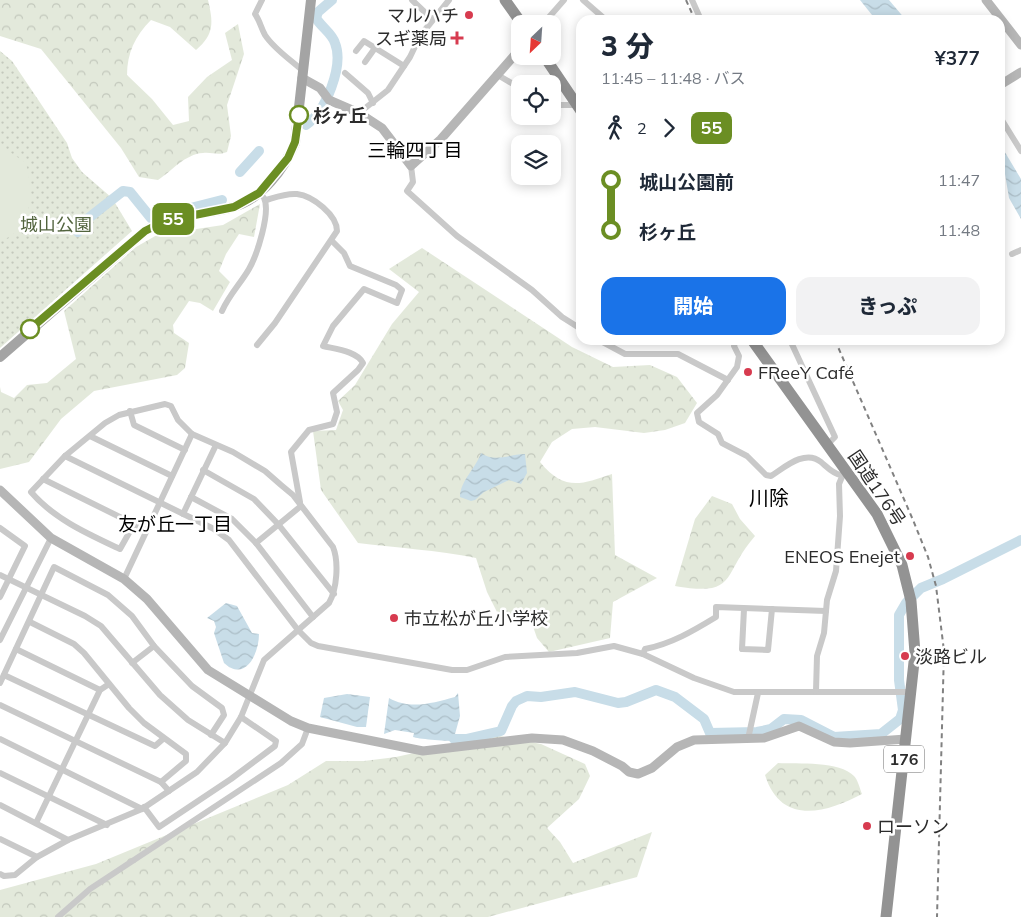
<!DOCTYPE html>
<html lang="ja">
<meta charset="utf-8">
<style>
:root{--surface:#fff;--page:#f2f2f3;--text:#1f2937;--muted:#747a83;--accent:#1a73e8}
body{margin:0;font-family:Mulish,"Noto Sans JP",sans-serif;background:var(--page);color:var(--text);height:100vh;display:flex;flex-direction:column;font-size:19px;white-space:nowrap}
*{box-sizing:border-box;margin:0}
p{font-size:16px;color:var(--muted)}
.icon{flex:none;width:28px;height:28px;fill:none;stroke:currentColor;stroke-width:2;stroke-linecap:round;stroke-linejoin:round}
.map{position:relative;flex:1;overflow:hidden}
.sheet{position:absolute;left:576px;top:15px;width:429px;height:330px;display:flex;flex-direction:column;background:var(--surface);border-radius:15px;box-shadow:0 2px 12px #0003}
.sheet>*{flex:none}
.badge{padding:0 10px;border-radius:8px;font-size:18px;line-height:32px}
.needle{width:32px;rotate:205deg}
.tools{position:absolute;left:511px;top:15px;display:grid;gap:10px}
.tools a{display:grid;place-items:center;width:50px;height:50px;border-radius:10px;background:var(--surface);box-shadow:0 2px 12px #0003;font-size:25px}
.map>.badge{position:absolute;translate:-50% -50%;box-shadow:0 0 0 2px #fff}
.legs{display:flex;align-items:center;gap:8px;height:55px;padding:0 25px;font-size:16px}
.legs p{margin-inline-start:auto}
.overview{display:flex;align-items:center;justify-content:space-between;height:85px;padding:0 25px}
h1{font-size:28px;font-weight:800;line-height:38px}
.action{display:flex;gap:10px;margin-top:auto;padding:10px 25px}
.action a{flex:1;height:58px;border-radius:15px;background:var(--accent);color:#fff;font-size:20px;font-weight:800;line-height:58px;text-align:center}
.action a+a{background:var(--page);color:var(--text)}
ul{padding:0 25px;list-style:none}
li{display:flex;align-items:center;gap:18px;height:50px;font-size:19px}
li i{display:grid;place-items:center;width:8px;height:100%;margin:0 6px;background:currentColor}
li i::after{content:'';width:12px;height:12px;margin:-6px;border:4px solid;border-radius:50%;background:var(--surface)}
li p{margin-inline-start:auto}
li:first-child i{background:linear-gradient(#0000 50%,currentColor 0)}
li:last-child i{background:linear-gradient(currentColor 50%,#0000 0)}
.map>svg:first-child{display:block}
.forest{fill:url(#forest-crowns)}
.park{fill:url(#park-dots)}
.pitch{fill:#e3e9db}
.water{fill:url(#water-waves)}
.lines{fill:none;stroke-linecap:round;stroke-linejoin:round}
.river{stroke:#c8dde8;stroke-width:10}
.street{stroke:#c9c9c9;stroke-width:6}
.secondary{stroke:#b6b6b6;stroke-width:9}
.primary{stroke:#a4a4a4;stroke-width:10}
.highway{stroke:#939393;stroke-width:11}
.rail{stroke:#818181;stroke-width:2;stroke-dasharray:5 4;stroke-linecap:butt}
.line-1-casing{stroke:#fff;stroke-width:11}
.line-1{stroke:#6b8e23;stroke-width:8}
.poi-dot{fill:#d73b4f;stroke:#fff;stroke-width:2}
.stop-1-dot{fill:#fff;stroke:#6b8e23;stroke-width:2.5}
.labels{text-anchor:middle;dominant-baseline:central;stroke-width:5;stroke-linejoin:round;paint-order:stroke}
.shield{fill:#fff;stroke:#6b6b6b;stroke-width:1}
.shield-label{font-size:16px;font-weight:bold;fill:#2c2c2c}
.poi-label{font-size:18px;fill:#2c2c2c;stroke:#fff;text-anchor:start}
.stop-label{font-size:18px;font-weight:bold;fill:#2c2c2c;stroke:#fff;text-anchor:start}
.park-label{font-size:18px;fill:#52643e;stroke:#fff}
.street-label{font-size:18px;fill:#2c2c2c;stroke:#fff}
.neighbourhood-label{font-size:19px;fill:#000;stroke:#fff}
.quarter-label{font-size:20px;fill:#000;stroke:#fff}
</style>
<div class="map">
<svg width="1021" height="917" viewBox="0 0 1021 917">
<defs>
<pattern id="forest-crowns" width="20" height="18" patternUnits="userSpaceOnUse" patternTransform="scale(1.25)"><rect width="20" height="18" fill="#e3e9db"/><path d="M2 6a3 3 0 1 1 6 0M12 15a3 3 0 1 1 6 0" fill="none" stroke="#c3c8bc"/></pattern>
<pattern id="park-dots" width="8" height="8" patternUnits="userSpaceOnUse" patternTransform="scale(1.25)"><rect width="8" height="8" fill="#e3e9db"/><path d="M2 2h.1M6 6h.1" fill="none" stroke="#c3c8bc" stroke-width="1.8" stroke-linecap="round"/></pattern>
<pattern id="water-waves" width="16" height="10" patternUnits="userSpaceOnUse" patternTransform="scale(1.25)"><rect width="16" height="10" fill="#c8dde8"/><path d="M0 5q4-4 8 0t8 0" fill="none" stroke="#acbec7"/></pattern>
</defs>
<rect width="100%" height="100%" fill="#fff"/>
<g class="forest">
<path d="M0,0H208C213,22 215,34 196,50L170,27L151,20C135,36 127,53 127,75L152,99L173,125L189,121L188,97L207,77L232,60L225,33L238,24L244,54L227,105L231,136L227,152C217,156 213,152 203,153C185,154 172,171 158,180L139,177L121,148L41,49L0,36Z"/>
<polygon points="260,204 254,237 239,234 226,254 219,271 230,282 213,311 200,303 189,301 173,325 174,333 189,343 185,368 177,375 94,391 61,419 29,462 0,469 0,387 1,392 14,398 27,385 47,383 76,359 64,311 136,247 157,235 223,225"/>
<path d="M422,248L572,347L613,367L650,365L677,377L697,403L685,423L665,430L644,433L595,427L572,429L552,442L540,462C564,491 580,485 612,474L615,555L657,578L613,602L610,638L549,652L537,638L529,615L501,620L487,592L476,558C437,550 397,548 358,543L321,490L313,431L336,430L343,410L338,401L355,385L392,324L419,292L389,269Z"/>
<path d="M712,496L732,504L740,519L755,536C721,575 739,597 675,586L695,519Z"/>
<polygon points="495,735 541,744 585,764 590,776 579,799 547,828 560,842 573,863 652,832 637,877 488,917 0,917 0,890 96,864 288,785 326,761 364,761 396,757"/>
<path d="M778,763C798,764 840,761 854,776C858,780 860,789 862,794C826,813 781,826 765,775Z"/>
</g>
<polygon class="park" points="0,51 12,61 39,101 67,143 72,158 82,172 112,198 132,231 0,348"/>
<path class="pitch" d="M4,148L26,163C34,193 33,230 0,241V150Z"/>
<g class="water">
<polygon points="860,0 889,0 906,20 876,20"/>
<polygon points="1000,144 1021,179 1021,219 1009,198 1005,174 1000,168"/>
<path d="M481,453C495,463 510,454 525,454L527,473L521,484L509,480L484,492L475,500L471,501L460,497C460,481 476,468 481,453Z"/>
<path d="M226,603L237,606L252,633L259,634C259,653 246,683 224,663L214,633L216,627L214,621L207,618Z"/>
<path d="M458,693L460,716L455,734L459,741C453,742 418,739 413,737L414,733L395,730L384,734L389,698C410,710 433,703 455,697Z"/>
<polygon points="347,694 370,697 366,727 357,727 320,717 324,698"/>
</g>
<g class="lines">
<g class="river">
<path d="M306,125C326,111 344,66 335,43C332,33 321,27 316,18L318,12L332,0"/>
<polyline points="240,172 259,151"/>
<polyline points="78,232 86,220 123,191 130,192 151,218 222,200"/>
<polyline points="454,739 466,739 501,731 512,706 516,701 527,696 541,697 575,692 618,703 626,702 656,690 675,697 704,719 710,733 757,732 771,729 784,719 801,720 834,737 881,734 900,719 903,710 899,680 899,615 906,603 921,588 943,579 1021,540"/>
</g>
<g class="street">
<path d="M262,0L255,14C260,21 261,28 265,35C274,49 291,60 303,71"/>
<polyline points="412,0 432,19"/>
<polyline points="583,0 606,20"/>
<polyline points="692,0 701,20"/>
<polyline points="543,24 564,0"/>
<polyline points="356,51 364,41 404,66"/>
<polyline points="365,62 375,48"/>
<polyline points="345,73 368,93 373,103"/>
<polyline points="496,74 520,88"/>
<polyline points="552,105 576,105"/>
<polyline points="359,113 388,90 410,57 420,36 449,0"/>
<polyline points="1000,117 1021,151"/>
<polyline points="411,166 413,182 407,191 457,236 532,290 562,317 581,329"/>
<polyline points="1012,254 1021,250"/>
<path d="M222,311C229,295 241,283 249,269C257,255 271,212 264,198"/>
<polyline points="599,340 625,354 678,354 728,380"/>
<path d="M736,340L734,346L739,356L737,367L717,395L697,413L699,422L718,434L722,443L747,456L766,475L771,476C785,467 805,449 821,462C827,467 833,474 841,475"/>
<polyline points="790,340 835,437 826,446"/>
<path d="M257,345L275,323L337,231C337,215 313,196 297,194C286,193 276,197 266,200"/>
<polyline points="130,411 134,425 185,450"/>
<polyline points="90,436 172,476"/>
<polyline points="65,456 214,529 229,540 298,630 311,643 318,646 452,670 467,670 505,657 577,653 614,646 643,654 694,678 734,692 910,692"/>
<polyline points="203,470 254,499 278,524 334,594"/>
<polyline points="43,479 134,524"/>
<polyline points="191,497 232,519 256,543 313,617"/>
<path d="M300,502L291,452L309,430L333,424L337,412L333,393L358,370L363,363C357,351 335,349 323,346L333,326L364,289L397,303L402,290L396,285L350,266L344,253L332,241"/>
<polyline points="183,514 216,445"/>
<polyline points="0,528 25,546 0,597"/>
<polyline points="256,543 301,506"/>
<path d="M0,575L85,616L101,626L160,695L188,720L225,743L241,717L264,660L329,603C337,589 339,562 333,547L293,495L281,485L265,471L233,452L192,434L178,420L171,406L165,404L119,415L105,423L65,456L31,492C54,519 88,534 120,549L134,524L147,530"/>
<polyline points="124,579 192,434"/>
<polyline points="744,609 742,649 768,650 772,609"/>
<polyline points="30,622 74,644 84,653 129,708 144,723 186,754 186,761 161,782"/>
<polyline points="0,640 51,538"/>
<polyline points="16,649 100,690"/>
<path d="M643,654L645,649C671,644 693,631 716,617V607L826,611"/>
<polyline points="132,663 154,646"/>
<polyline points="4,675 155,746 163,739"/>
<polyline points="0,683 54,567 108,595 132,616 154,646 192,686 222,708 224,715 211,735"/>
<polyline points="816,691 817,656 824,633 827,600 836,571 840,516 839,484 844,472"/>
<polyline points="0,705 161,782 169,791"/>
<polyline points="0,739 142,809"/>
<polyline points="748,739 758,693"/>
<polyline points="0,773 107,825"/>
<polyline points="0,805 68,840"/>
<polyline points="144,807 159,827 231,779 275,746 276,741 241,717"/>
<polyline points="36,823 100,690 109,684"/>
<polyline points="0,839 37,857"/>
<polyline points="0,874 4,876 15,875 37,857 68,840 142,809 197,772 225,743"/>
<polyline points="58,917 90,889 281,763 302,744 308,728"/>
</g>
<g class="secondary">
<polyline points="986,0 1021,45"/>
<polyline points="302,78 320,88 329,100 359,113 382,128 411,166 441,139 520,49"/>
<polyline points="1000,85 1021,72"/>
<polyline points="0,490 51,538 124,579 147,599 208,670 291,721 308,728 423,751 532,738 563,740 593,751 622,766 629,772 638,774 652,768 677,747 694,740 764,738 799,726 834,742 850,743 906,739"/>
</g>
<path class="primary" d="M0,357L145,231C151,228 158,223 165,221C187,213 211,214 233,207C262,199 284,169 295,143L311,0"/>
<g class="highway">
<polyline points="505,0 522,24"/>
<polyline points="544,56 581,111"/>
<polyline points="752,340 877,514 902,565 911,601 915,653 886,917"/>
</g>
<g class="rail">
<polyline points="686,0 695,20"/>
<polyline points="835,340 913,520 928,557 936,586 944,651 937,917"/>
</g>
</g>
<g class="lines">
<defs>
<polyline id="line-1" points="30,329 145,231 165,221 234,207 259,193 288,158 295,142 299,115"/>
</defs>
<use href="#line-1" class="line-1-casing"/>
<use href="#line-1" class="line-1"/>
</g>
<g class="poi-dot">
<circle cx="469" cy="15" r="5"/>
<path d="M454.5 30.5h5v5h5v5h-5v5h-5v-5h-5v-5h5z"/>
<circle cx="748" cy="372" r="5"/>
<circle cx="910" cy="556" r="5"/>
<circle cx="394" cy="618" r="5"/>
<circle cx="905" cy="656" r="5"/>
<circle cx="867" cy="826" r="5"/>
</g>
<g class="stop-1-dot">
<circle cx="299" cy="115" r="9"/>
<circle cx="30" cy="329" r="9"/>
</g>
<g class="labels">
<rect class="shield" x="884" y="745.5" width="40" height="27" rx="4"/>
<g class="shield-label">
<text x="904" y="759">176</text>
</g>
<g class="poi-label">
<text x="459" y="15" text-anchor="end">マルハチ</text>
<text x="447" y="38" text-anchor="end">スギ薬局</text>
<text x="758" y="372">FReeY Café</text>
<text x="900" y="556" text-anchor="end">ENEOS Enejet</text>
<text x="404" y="618">市立松が丘小学校</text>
<text x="915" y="656">淡路ビル</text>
<text x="877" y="826">ローソン</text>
</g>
<g class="stop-label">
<text x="313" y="115">杉ヶ丘</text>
</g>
<g class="park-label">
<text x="56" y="224">城山公園</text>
</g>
<g class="street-label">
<text transform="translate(877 488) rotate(56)">国道176号</text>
</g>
<g class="neighbourhood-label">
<text x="415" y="150">三輪四丁目</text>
<text x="175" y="524">友が丘一丁目</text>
</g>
<g class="quarter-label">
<text x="769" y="497">川除</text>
</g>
</g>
</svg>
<div class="tools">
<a><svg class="needle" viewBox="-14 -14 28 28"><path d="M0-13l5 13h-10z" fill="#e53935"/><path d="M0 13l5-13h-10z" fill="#747a83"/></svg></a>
<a><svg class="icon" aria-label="locate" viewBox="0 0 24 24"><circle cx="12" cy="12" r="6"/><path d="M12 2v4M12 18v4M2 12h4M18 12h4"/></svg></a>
<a><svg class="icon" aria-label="layers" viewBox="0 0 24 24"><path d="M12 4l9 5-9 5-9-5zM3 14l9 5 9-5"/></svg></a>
</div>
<b class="badge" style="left:173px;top:219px;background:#6b8e23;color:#fff">55</b>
<section class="sheet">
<div class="overview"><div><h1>3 分</h1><p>11:45 – 11:48 · バス</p></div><b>¥377</b></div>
<div class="legs"><svg class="icon" aria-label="walk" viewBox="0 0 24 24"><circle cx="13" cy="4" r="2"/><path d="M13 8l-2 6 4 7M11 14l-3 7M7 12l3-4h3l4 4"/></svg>2<svg class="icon" aria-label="forward" viewBox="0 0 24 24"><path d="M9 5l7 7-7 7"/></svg><b class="badge" style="background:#6b8e23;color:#fff">55</b></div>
<ul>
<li><i style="color:#6b8e23"></i><b>城山公園前</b><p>11:47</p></li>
<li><i style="color:#6b8e23"></i><b>杉ヶ丘</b><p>11:48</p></li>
</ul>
<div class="action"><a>開始</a><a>きっぷ</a></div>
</section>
</div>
